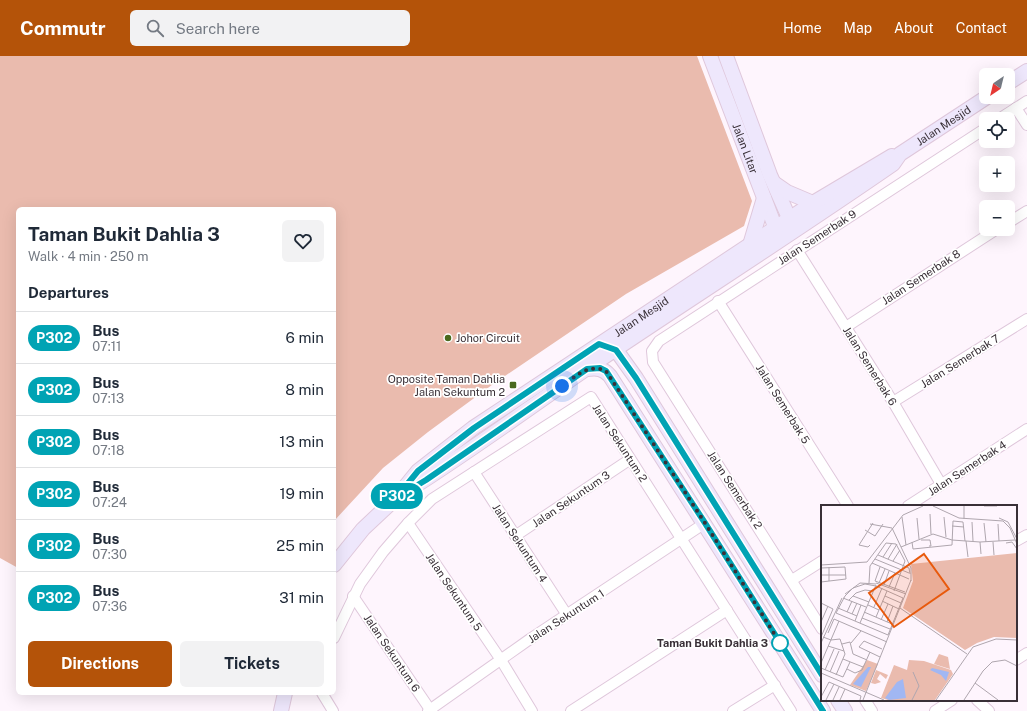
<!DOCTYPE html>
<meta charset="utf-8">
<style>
:root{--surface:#fff;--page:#f2f2f3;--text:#1f2937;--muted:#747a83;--line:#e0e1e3;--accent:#b45309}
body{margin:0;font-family:"Public Sans",sans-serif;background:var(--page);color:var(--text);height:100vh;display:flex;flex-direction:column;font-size:15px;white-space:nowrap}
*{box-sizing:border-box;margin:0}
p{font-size:13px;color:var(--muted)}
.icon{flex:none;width:22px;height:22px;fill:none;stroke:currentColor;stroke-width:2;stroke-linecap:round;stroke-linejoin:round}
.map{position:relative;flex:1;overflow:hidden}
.side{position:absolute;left:16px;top:151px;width:320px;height:488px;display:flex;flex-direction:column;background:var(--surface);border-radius:6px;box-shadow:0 4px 16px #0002}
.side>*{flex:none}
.badge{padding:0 8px;border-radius:13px;font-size:14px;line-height:26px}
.needle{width:26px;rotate:215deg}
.buttons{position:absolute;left:979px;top:12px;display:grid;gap:8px}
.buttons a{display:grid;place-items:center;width:36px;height:36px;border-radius:6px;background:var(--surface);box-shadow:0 4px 16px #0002;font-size:20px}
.you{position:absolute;width:20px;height:20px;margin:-10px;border:3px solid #fff;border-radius:50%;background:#1a73e8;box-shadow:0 0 0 6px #1a73e833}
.map>.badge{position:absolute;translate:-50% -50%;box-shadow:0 0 0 2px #fff}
h2{padding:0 12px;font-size:15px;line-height:36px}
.round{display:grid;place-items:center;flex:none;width:42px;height:42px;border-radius:6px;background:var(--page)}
.head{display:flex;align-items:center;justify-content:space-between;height:68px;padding:0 12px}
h1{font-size:19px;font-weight:700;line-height:30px}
.primary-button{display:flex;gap:8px;margin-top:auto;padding:8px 12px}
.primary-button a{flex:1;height:46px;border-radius:6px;background:var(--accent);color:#fff;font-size:16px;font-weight:700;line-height:46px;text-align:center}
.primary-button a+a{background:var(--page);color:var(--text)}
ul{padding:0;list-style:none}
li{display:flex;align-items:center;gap:12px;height:52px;padding:0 12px;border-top:1px solid var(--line)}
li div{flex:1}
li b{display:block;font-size:15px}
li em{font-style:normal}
li .badge{min-width:44px;font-weight:700;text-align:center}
header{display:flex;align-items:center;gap:24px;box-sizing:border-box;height:56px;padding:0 20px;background:var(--accent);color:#fff}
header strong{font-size:19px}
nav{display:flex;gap:22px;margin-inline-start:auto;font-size:14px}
.search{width:280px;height:36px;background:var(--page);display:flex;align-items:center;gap:10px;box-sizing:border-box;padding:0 14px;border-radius:6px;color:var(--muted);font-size:15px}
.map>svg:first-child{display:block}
.green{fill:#eabbae}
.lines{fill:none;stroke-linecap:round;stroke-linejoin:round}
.street-casing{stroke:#dfc7db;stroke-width:12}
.secondary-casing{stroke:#dfc7db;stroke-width:16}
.street{stroke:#fff;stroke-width:10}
.secondary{stroke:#eee7fc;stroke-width:14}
.line-casing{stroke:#fff;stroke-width:9}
.line{stroke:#00a3b4;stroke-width:6}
.walk{stroke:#393037;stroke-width:4;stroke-dasharray:0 7.2}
.poi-dot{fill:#4a691e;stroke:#fff;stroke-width:1.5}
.stop-dot{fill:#fff;stroke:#00a3b4;stroke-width:2}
.labels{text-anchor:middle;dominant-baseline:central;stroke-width:3.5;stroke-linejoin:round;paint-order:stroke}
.street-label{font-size:11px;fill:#393037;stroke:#fff}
.poi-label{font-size:11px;fill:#393037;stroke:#fff;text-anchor:start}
.stop-label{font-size:11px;font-weight:bold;fill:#393037;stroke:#fff;text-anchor:end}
.inset-road{fill:none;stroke:#afa6ae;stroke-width:1}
.view{fill:#e8590c;fill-opacity:0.15;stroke:#e8590c;stroke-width:2}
.inset-edge{fill:none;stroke:#393037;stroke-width:2}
</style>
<header>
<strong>Commutr</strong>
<div class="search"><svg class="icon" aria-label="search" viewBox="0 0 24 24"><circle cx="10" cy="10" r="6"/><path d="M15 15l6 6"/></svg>Search here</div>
<nav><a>Home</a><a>Map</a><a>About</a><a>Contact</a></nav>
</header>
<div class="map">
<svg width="1027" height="655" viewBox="0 0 1027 655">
<rect width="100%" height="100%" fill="#fef5fd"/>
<polygon class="green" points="0,0 697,0 752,145 744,170 626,238 496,326 428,376 383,412 334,465 334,153 18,153 18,512 0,502"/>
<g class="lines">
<defs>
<g id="street">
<polyline points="1016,52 1027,69"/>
<polyline points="999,63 1027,45"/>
<polyline points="1008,167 1027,155"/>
<polyline points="797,194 893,346 941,428"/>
<polyline points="718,245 848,450"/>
<polyline points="846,271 997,173"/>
<polyline points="893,346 1027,263"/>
<polyline points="474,416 567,559"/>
<polyline points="908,450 1027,373"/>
<polyline points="408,467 501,604 532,655"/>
<polyline points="515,480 626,406"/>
<polyline points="1016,485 1027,479"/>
<polyline points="792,524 822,505"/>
<polyline points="353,540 431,655"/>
<polyline points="822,573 653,306 652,295 659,285 986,72"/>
<polyline points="334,582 360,528 383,496 408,467 432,443 591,341 791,655"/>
<polyline points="1016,604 1027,597"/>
<polyline points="322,637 333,655"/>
<polyline points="865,644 872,655"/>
<polyline points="977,644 989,655"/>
<polyline points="428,655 530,583 705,467"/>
<polyline points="571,655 727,554"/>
<polyline points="733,655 775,629"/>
<polyline points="935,655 952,644"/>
</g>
<g id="secondary">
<path id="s1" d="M710,0L779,181"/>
<polyline points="726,0 770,119 793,171"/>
<polyline points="1008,27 1027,15"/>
<polyline points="774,127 787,136 813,147"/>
<polyline points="750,189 764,142"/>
<polyline points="607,291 616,294 636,322 822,619"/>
<path d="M587,313C597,312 603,312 610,320L823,655"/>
<path id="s2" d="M396,442C461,402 523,356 586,313C688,244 792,178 893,108L900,98L987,41"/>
<path id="s3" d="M334,509L363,473L396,442L418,415L473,372L813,147L892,100"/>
<polyline points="838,644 845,655"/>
<polyline points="281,655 285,637"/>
</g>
</defs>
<use href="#street" class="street-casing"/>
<use href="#secondary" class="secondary-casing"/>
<use href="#street" class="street"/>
<use href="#secondary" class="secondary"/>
</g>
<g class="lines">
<defs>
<polyline id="line" points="822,619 636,322 616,294 599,288 474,372 418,415 396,442 426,424 587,313 600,312 606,315 705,467 823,655"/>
</defs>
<use href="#line" class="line-casing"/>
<use href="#line" class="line"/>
<path class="walk" d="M562,330C576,320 589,307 606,315L705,467L780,587"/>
</g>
<g class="poi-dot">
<circle cx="448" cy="282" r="4"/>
<rect x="509" y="325" width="8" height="8" rx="2"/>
</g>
<circle class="stop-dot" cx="780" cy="587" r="8"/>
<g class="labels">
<g class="street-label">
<text stroke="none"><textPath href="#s2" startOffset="663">Jalan Mesjid</textPath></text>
<text stroke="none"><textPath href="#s1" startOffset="99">Jalan Litar</textPath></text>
<text transform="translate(817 181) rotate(-33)">Jalan Semerbak 9</text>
<text transform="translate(921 221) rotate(-33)">Jalan Semerbak 8</text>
<text stroke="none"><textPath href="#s3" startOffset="398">Jalan Mesjid</textPath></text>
<text transform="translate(960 305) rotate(-32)">Jalan Semerbak 7</text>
<text transform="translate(870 310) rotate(58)">Jalan Semerbak 6</text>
<text transform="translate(783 348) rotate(58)">Jalan Semerbak 5</text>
<text transform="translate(620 387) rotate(57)">Jalan Sekuntum 2</text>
<text transform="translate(967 412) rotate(-33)">Jalan Semerbak 4</text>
<text transform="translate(735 434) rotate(57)">Jalan Semerbak 2</text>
<text transform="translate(571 443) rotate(-34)">Jalan Sekuntum 3</text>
<text transform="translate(520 487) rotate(57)">Jalan Sekuntum 4</text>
<text transform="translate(454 536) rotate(56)">Jalan Sekuntum 5</text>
<text transform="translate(566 560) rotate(-33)">Jalan Sekuntum 1</text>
<text transform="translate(392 597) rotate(56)">Jalan Sekuntum 6</text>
</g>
<g class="poi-label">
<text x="456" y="282">Johor Circuit</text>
<text x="505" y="323" text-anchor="end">Opposite Taman Dahlia<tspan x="505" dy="13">Jalan Sekuntum 2</tspan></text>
</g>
<g class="stop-label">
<text x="768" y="587">Taman Bukit Dahlia 3</text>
</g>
</g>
<g transform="translate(821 449)">
<rect width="196" height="196" fill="#fef5fd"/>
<path d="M196,48V133L173,132L156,138L144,145L82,103L92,76L90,59ZM118,149L127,152L129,164L113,159ZM46,155L57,159L45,186L29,180ZM88,155L103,156L130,165L132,169L114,195H67L60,193L73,160L86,165ZM55,165L67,170L65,174L59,169L56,174L60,177L54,179L50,178Z" fill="#eabbae"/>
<path d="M47,162H50L40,182L32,179ZM111,163L128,167L125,176L120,170L109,165ZM82,174L85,193L68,195L64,193L76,177Z" fill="#a1b7f3"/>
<path class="inset-road" d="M112,1L138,13L182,16L189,23L196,39M163,1H176M109,9L110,29M81,12L85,40M123,12L125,32M96,13L98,34M178,13L187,17L196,34M143,14V1M151,17L152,36M163,18L165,37M49,19L71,23M177,19L178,36M131,21L143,22M71,23L90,63V76M44,25L54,31L62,19M100,35H109L110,41H108M145,36L147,52M91,37L92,44L131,40L132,16L142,17L144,36M159,37L160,49M172,37L173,50M185,38L191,37L196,44M49,40L47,42L38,40L52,18M80,42L112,29L131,35L159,37L194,35M57,50L88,63L89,69M62,52L71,38M54,54L88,68M67,54L76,39M72,56L79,45M51,58L88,74M0,60L46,57L82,10L102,1M8,62V76M59,62L54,76L84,87M0,63L24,62L25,74L0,77M0,70H25M48,78L49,61L65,38L75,39L84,56L73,86M55,78L85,89M58,78L64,64M44,79L55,81L82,93L67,130L15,108L24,91L32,83ZM63,80L68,66M68,82L74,68M24,89L39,78L55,79M32,91L48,97M64,91L80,98M22,93L45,102M28,95L35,88L44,85L52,86M61,96L78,104M0,98L12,104L0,132M47,100L58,105M53,102L61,83M17,103L36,111M79,103L146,149M26,107L31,96M43,107L71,119M31,109L36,98M55,112L66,86M41,113L69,124M60,115L67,99M34,116L40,100M0,117L7,101M66,117L72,101M39,118L55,80M7,128L13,114L66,137M2,132L10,135L19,134L24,149L15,170M0,138L21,93M30,138L40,126M21,139L29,137L32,149L46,155M7,141L23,146M59,152L38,142L43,136L61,144M22,154L42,162M0,158L18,116M0,163L22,172L29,157M26,164L34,168L41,165L49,147M4,165L13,144M9,167L18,146M0,168L63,195M154,178L177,195M0,192L8,177L40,191L39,195M5,195L13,179M12,195L18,182M19,195L24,184M42,195L90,75M91,195L98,181L92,167M115,195L152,142L175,134L196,135M143,195L162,166L171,157L184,155L196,161"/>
<path class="view" d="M103,49L128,84L73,122L48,88Z"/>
<rect width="196" height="196" class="inset-edge"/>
</g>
</svg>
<div class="buttons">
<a><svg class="needle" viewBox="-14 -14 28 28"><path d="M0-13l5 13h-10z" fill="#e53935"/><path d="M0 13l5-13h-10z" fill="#747a83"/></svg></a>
<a><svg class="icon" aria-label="locate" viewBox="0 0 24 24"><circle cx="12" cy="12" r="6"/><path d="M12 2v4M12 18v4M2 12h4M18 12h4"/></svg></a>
<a>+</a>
<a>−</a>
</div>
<div class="you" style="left:562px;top:330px"></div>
<b class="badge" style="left:397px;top:440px;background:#00a3b4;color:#fff">P302</b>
<section class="side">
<div class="head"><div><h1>Taman Bukit Dahlia 3</h1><p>Walk · 4 min · 250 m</p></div><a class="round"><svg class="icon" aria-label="heart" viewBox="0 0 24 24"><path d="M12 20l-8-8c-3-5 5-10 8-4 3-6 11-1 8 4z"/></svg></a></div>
<h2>Departures</h2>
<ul>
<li><span class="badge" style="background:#00a3b4;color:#fff">P302</span><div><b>Bus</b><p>07:11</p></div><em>6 min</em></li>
<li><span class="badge" style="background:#00a3b4;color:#fff">P302</span><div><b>Bus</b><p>07:13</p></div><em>8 min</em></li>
<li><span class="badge" style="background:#00a3b4;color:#fff">P302</span><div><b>Bus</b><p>07:18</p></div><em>13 min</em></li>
<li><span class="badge" style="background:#00a3b4;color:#fff">P302</span><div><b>Bus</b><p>07:24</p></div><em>19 min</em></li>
<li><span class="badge" style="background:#00a3b4;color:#fff">P302</span><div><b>Bus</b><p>07:30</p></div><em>25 min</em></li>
<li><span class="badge" style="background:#00a3b4;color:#fff">P302</span><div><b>Bus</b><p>07:36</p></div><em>31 min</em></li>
</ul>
<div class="primary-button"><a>Directions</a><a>Tickets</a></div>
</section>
</div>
